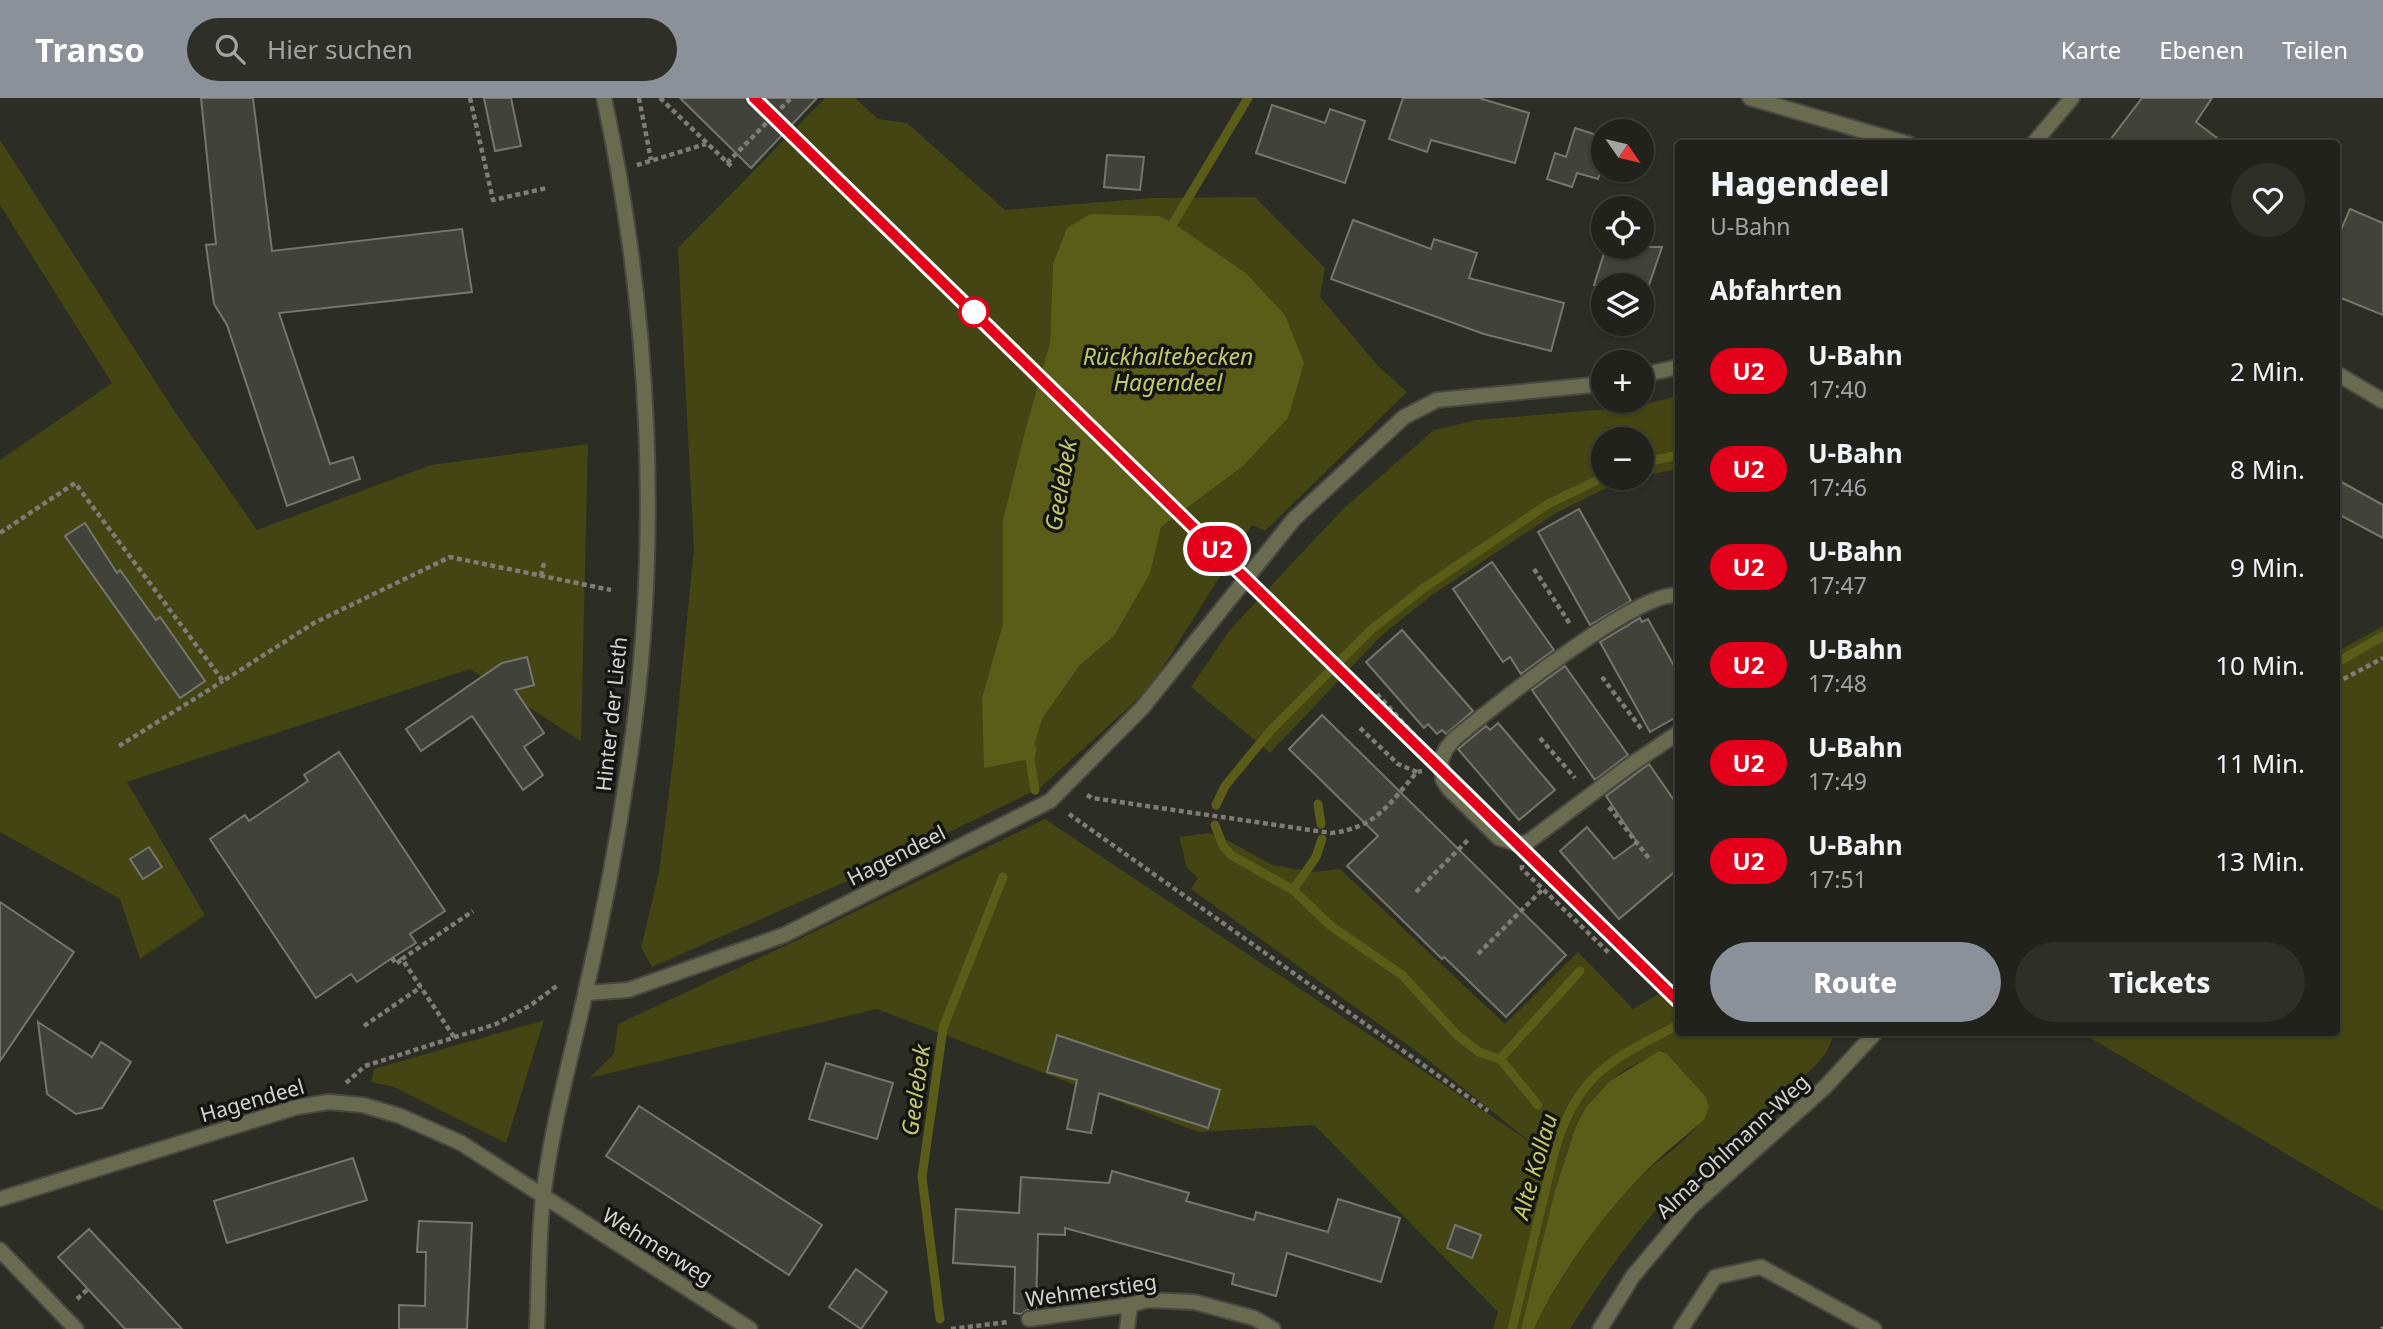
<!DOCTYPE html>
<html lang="de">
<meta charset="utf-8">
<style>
:root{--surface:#21221b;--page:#2d2f28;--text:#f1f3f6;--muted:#a2a4a3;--line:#3e3f3a;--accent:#8c9099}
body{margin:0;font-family:"Noto Sans",sans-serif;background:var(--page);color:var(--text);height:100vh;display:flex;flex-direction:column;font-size:26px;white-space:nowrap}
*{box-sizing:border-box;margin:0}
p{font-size:23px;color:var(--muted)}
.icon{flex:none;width:38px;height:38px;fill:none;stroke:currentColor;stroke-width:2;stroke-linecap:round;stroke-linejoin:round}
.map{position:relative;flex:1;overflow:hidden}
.details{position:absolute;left:1675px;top:42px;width:665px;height:896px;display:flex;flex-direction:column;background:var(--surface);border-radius:7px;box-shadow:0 2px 5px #0004,0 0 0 2px var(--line)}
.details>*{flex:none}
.badge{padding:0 14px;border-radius:23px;font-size:24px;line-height:46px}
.needle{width:46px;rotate:124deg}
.tools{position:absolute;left:1591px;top:21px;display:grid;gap:14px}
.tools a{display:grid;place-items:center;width:63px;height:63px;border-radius:50%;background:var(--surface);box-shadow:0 2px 5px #0004,0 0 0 2px var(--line);font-size:35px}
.map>.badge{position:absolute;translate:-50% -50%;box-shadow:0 0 0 4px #fff}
h2{padding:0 35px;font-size:26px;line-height:63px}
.round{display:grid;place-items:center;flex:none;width:74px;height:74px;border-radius:37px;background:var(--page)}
.head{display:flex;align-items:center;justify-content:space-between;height:119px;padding:0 35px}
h1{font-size:33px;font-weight:800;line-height:52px}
.action{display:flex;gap:14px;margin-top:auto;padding:14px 35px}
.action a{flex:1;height:80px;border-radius:42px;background:var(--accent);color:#fff;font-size:28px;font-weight:800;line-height:80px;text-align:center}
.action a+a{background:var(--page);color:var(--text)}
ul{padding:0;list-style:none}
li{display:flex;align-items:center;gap:21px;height:98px;padding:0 35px}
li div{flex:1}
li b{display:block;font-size:26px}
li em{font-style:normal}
li .badge{min-width:77px;font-weight:700;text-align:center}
header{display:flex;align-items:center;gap:42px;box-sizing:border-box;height:98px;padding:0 35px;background:var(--accent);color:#fff}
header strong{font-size:33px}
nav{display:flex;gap:38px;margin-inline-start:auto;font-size:24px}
.search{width:490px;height:63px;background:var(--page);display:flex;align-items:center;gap:18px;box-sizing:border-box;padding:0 24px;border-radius:38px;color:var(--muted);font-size:26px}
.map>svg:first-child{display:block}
.green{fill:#434512;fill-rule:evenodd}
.water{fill:#5a5d18}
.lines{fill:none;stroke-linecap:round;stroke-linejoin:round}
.stream{stroke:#5a5d18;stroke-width:9}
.building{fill:#414239;stroke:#75766c;stroke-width:2}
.service-casing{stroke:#47483f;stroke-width:18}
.minor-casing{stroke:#47483f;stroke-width:18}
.path{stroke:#7d7d76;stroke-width:4.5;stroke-dasharray:5 3.5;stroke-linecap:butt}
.service{stroke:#696b50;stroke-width:14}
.minor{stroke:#696b50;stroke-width:14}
.line-casing{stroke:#fff;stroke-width:16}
.line{stroke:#e2001a;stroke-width:10}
.stop-dot{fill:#fff;stroke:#e2001a;stroke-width:3.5}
.labels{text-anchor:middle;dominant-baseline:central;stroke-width:7;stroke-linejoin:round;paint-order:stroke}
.street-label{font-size:21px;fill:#d4d4cf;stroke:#141511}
.water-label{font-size:23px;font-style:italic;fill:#c3c86a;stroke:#141511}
</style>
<header>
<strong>Transo</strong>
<div class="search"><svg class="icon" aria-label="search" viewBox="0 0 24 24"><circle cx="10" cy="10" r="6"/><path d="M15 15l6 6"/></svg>Hier suchen</div>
<nav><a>Karte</a><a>Ebenen</a><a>Teilen</a></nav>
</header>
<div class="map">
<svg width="2383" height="1231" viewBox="0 0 2383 1231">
<rect width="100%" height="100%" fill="#2c2d24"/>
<g class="green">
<path d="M825,0H855L878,21L907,25L1005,112L1152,100L1255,99L1325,170L1320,199L1378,268L1407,294L1265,433L1252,427L1150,590L1040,690L852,781L652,869L641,850L659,774L673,663L694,450L678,150ZM1160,118L1173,125L1246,175L1285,217L1242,369L1161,429L1150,476L1114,538L1080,567L1042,621L982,600L1003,525V422L1025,333L1050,244L1053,166Z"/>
<polygon points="0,42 175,314 257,432 431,367 588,346 581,643 470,571 127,684 205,817 140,861 120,801 0,734 0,362 112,285 0,107"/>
<polygon points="1678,298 1678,371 1642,378 1642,341 1603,341 1603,380 1638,380 1602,392 1556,415 1432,497 1381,538 1270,655 1191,589 1229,533 1343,411 1434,332 1477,322 1633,309"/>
<polygon points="2383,528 2383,1113 2082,935 2336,934 2336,554"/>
<path d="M1045,721L1533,1046L1423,958L1191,791L1198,780L1187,770L1179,739L1209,735L1231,744L1272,767L1313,774L1340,771L1505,926L1578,854L1633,911L1678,885V934L1835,935L1826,955L1815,968C1763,1014 1706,1058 1659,1109C1625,1147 1597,1188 1570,1231H1534C1557,1181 1609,1107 1650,1070C1666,1056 1717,1022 1706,999L1663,953L1628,970L1610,983L1586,1009L1576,1028L1555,1092L1521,1231H1493L1498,1214L1314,1027L1198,1034L877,911L589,980L614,956L618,926L787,847Z"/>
<polygon points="544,922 506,1045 394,989 371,984 374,971"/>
</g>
<g class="water">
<polygon points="1090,116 1160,118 1173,125 1246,175 1285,217 1304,265 1288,320 1242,369 1161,429 1150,476 1114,538 1080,567 1042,621 1030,661 984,670 982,600 1003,525 1003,422 1025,333 1050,244 1053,166 1067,130"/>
<path d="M1659,953L1666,955L1706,999L1709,1009L1704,1022C1682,1041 1659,1059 1639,1080C1600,1121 1557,1180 1534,1231H1521L1555,1092L1576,1028L1586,1009L1610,983Z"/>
</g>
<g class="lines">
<g class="stream">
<polyline points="1168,134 1248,0"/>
<polyline points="1642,365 1678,357"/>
<polyline points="2336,565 2383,538"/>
<polyline points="1032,650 1030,661 1035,692"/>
<polyline points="1318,706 1321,726"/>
<polyline points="1216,707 1225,688 1271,632 1372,531 1424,490 1548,406 1598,382"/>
<polyline points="1215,727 1223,748 1231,757 1293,792 1331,828 1402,877 1457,937 1479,954 1500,961 1538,1007"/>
<polyline points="1293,792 1316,759 1322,741"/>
<polyline points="1500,961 1580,873"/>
<polyline points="940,1221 922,1079 943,930 1003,779"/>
<path d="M1512,1231L1555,1052C1577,975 1613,961 1678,927"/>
</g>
</g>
<g class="building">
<polygon points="201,0 253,0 272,153 462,131 472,194 279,215 330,366 353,359 360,381 287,408 227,227 214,206 206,147 216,146"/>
<polygon points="484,0 511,0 521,48 495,53"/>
<polygon points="680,0 817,0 751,70"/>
<polygon points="1403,0 1479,0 1529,15 1515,65 1431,42 1427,54 1389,41"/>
<polygon points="2142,0 2212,0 2196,24 2225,46 2107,46"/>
<polygon points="1272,7 1325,25 1330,11 1365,23 1345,85 1256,55"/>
<polygon points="1575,30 1603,39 1603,66 1598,81 1577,75 1572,89 1547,81 1555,55 1566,59"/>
<polygon points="1107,57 1144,59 1140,92 1104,89"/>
<polygon points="2350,111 2383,125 2383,217 2336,198 2336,143"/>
<polygon points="1353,122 1431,151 1434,141 1477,155 1469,180 1564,205 1551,253 1484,236 1331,181"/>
<polygon points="1606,149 1662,149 1649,187 1594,187"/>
<polygon points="2336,381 2383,407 2383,440 2336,415"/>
<polygon points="1579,411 1631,503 1590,527 1538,434"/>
<polygon points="85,425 117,475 120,472 156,522 160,519 205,583 180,600 65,438"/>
<polygon points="1492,464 1554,552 1521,576 1510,559 1503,564 1453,491"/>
<polygon points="1640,520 1642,524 1648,521 1678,575 1678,618 1650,634 1600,544"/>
<polygon points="1402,532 1473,613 1446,636 1442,632 1437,636 1428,626 1424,630 1366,564"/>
<polygon points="527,559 534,587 515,592 544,635 524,649 543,677 523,692 472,618 421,653 406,631 502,565"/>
<polygon points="1565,568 1628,657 1595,682 1532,592"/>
<polygon points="1322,617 1566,857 1506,919 1444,859 1442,861 1347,768 1378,738 1289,651"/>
<polygon points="1498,625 1555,692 1519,722 1458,651 1486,628 1490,632"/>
<polygon points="339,654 445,813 410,836 416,845 392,860 357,884 351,876 316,900 210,741 245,717 249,723 308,683 304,677"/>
<polygon points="1649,666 1678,708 1678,771 1619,821 1560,753 1587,729 1614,761 1637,744 1606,698"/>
<polygon points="149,749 162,769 143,781 130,761"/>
<polygon points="0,804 74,854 0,963"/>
<polygon points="38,924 92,959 101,944 131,964 102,1010 76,1016 47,996"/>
<polygon points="1057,937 1220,992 1208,1030 1099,995 1091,1035 1067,1031 1077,982 1047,974"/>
<polygon points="826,965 893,985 877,1041 809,1021"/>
<polygon points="639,1008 822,1127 789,1177 606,1058"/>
<polygon points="353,1060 367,1102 227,1145 214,1103"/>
<polygon points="1112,1073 1189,1095 1186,1103 1254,1122 1256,1114 1328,1134 1338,1101 1400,1120 1381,1184 1287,1155 1276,1198 1232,1186 1234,1176 1065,1130 1065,1137 1038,1136 1036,1210 1027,1212 1021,1216 1014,1215 1015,1169 953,1165 956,1111 1019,1115 1021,1079 1109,1085"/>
<polygon points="419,1123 472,1125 467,1231 399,1231 399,1207 425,1208 426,1154 417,1154"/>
<polygon points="1455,1127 1481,1137 1472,1160 1447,1150"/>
<polygon points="89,1131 147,1193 182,1231 125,1231 58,1159"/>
<polygon points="856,1171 887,1194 861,1231 829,1209"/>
</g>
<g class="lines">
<defs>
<g id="service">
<path d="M1678,498C1643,488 1487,614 1454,641L1446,651L1441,662L1443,682L1449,691L1499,740L1518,746L1528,744L1629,668L1678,635"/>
<polyline points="1681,1231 1715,1179 1761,1169 1874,1231"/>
</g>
<g id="minor">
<polyline points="1750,0 1909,46"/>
<polyline points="2033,46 2072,0"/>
<polyline points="2336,275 2383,303"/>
<polyline points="1642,277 1678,269"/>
<polyline points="586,895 628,892 784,837 1050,703 1143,609 1294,421 1404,319 1437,302 1603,286"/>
<polyline points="0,1101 297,1009 329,1004 363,1007 400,1018 461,1045 750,1231"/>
<polyline points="0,1152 76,1231"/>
<polyline points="1029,1221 1130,1207 1147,1202 1194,1204 1254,1220 1273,1231"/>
<path d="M537,1231C539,1188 538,1143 543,1100C551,1029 571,961 586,892C603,819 617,745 628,671C662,450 651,218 604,0"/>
<polyline points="1127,1231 1130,1207"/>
<polyline points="1600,1231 1633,1178 1691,1109 1825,989 1876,934"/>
</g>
</defs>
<use href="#service" class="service-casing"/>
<use href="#minor" class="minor-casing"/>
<g class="path">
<polyline points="470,0 493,102 547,90"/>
<polyline points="639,0 651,62"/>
<polyline points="660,0 732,69"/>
<polyline points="727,65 791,0"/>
<polyline points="637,67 706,46"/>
<polyline points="0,435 75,385 223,583 314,525 450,459 611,492"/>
<polyline points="1534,471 1570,526"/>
<polyline points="541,478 544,465"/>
<polyline points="1602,579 1643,633"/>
<polyline points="2336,585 2383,560"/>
<polyline points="1377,596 1424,648"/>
<polyline points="1360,630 1398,666 1417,674"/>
<polyline points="1540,640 1575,680"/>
<polyline points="119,648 223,583"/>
<path d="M1087,697L1092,700L1331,735C1376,730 1389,706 1417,674L1422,673"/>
<polyline points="1609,709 1651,763"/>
<polyline points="1069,716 1488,1013"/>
<polyline points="1522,767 1522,771 1609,855"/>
<polyline points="1416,794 1469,741"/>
<polyline points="1478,856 1543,791"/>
<polyline points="392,860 396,866 402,861"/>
<polyline points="364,928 421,889"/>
<polyline points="454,939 402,861 473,813"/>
<polyline points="346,985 365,968 496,926 531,907 558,887"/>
<polyline points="77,1201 88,1191"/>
<polyline points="951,1231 1008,1224"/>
<polyline points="2382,1231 2383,1229"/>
</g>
<use href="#service" class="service"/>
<use href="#minor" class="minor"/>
</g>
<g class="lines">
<defs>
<polyline id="line" points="754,0 1678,903"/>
</defs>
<use href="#line" class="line-casing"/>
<use href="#line" class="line"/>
</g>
<circle class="stop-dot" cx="974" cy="214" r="14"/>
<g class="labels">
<g class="street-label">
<text transform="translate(611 616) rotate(-84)">Hinter der Lieth</text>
<text transform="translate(896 757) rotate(-27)">Hagendeel</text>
<text transform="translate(252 1002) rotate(-16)">Hagendeel</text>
<text transform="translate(1732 1048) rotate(-43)">Alma-Ohlmann-Weg</text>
<text transform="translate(658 1148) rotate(32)">Wehmerweg</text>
<text transform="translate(1091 1192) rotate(-8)">Wehmerstieg</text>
</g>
<g class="water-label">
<text x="1168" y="258">Rückhaltebecken<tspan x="1168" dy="26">Hagendeel</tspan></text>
<text transform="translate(1060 387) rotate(-80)">Geelebek</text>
<text transform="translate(915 992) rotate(-82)">Geelebek</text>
<text transform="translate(1534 1068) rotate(-74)">Alte Kollau</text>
</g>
</g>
</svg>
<div class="tools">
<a><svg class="needle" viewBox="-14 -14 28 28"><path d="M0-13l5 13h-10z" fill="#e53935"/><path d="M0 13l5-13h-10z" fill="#a2a4a3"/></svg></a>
<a><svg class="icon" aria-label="locate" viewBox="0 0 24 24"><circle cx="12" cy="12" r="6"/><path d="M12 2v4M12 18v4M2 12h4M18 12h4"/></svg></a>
<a><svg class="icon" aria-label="layers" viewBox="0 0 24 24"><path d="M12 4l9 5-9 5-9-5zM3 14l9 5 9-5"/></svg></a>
<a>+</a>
<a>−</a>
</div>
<b class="badge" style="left:1217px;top:451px;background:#e2001a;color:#fff">U2</b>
<section class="details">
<div class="head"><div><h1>Hagendeel</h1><p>U-Bahn</p></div><a class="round"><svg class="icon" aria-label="heart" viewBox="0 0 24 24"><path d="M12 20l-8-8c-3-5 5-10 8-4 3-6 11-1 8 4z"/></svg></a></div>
<h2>Abfahrten</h2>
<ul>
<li><span class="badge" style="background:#e2001a;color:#fff">U2</span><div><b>U-Bahn</b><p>17:40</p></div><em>2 Min.</em></li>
<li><span class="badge" style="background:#e2001a;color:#fff">U2</span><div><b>U-Bahn</b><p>17:46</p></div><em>8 Min.</em></li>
<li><span class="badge" style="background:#e2001a;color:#fff">U2</span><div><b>U-Bahn</b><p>17:47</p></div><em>9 Min.</em></li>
<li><span class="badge" style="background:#e2001a;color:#fff">U2</span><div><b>U-Bahn</b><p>17:48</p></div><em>10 Min.</em></li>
<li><span class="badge" style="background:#e2001a;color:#fff">U2</span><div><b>U-Bahn</b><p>17:49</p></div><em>11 Min.</em></li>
<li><span class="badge" style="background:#e2001a;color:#fff">U2</span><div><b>U-Bahn</b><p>17:51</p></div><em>13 Min.</em></li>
</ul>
<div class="action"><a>Route</a><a>Tickets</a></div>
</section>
</div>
